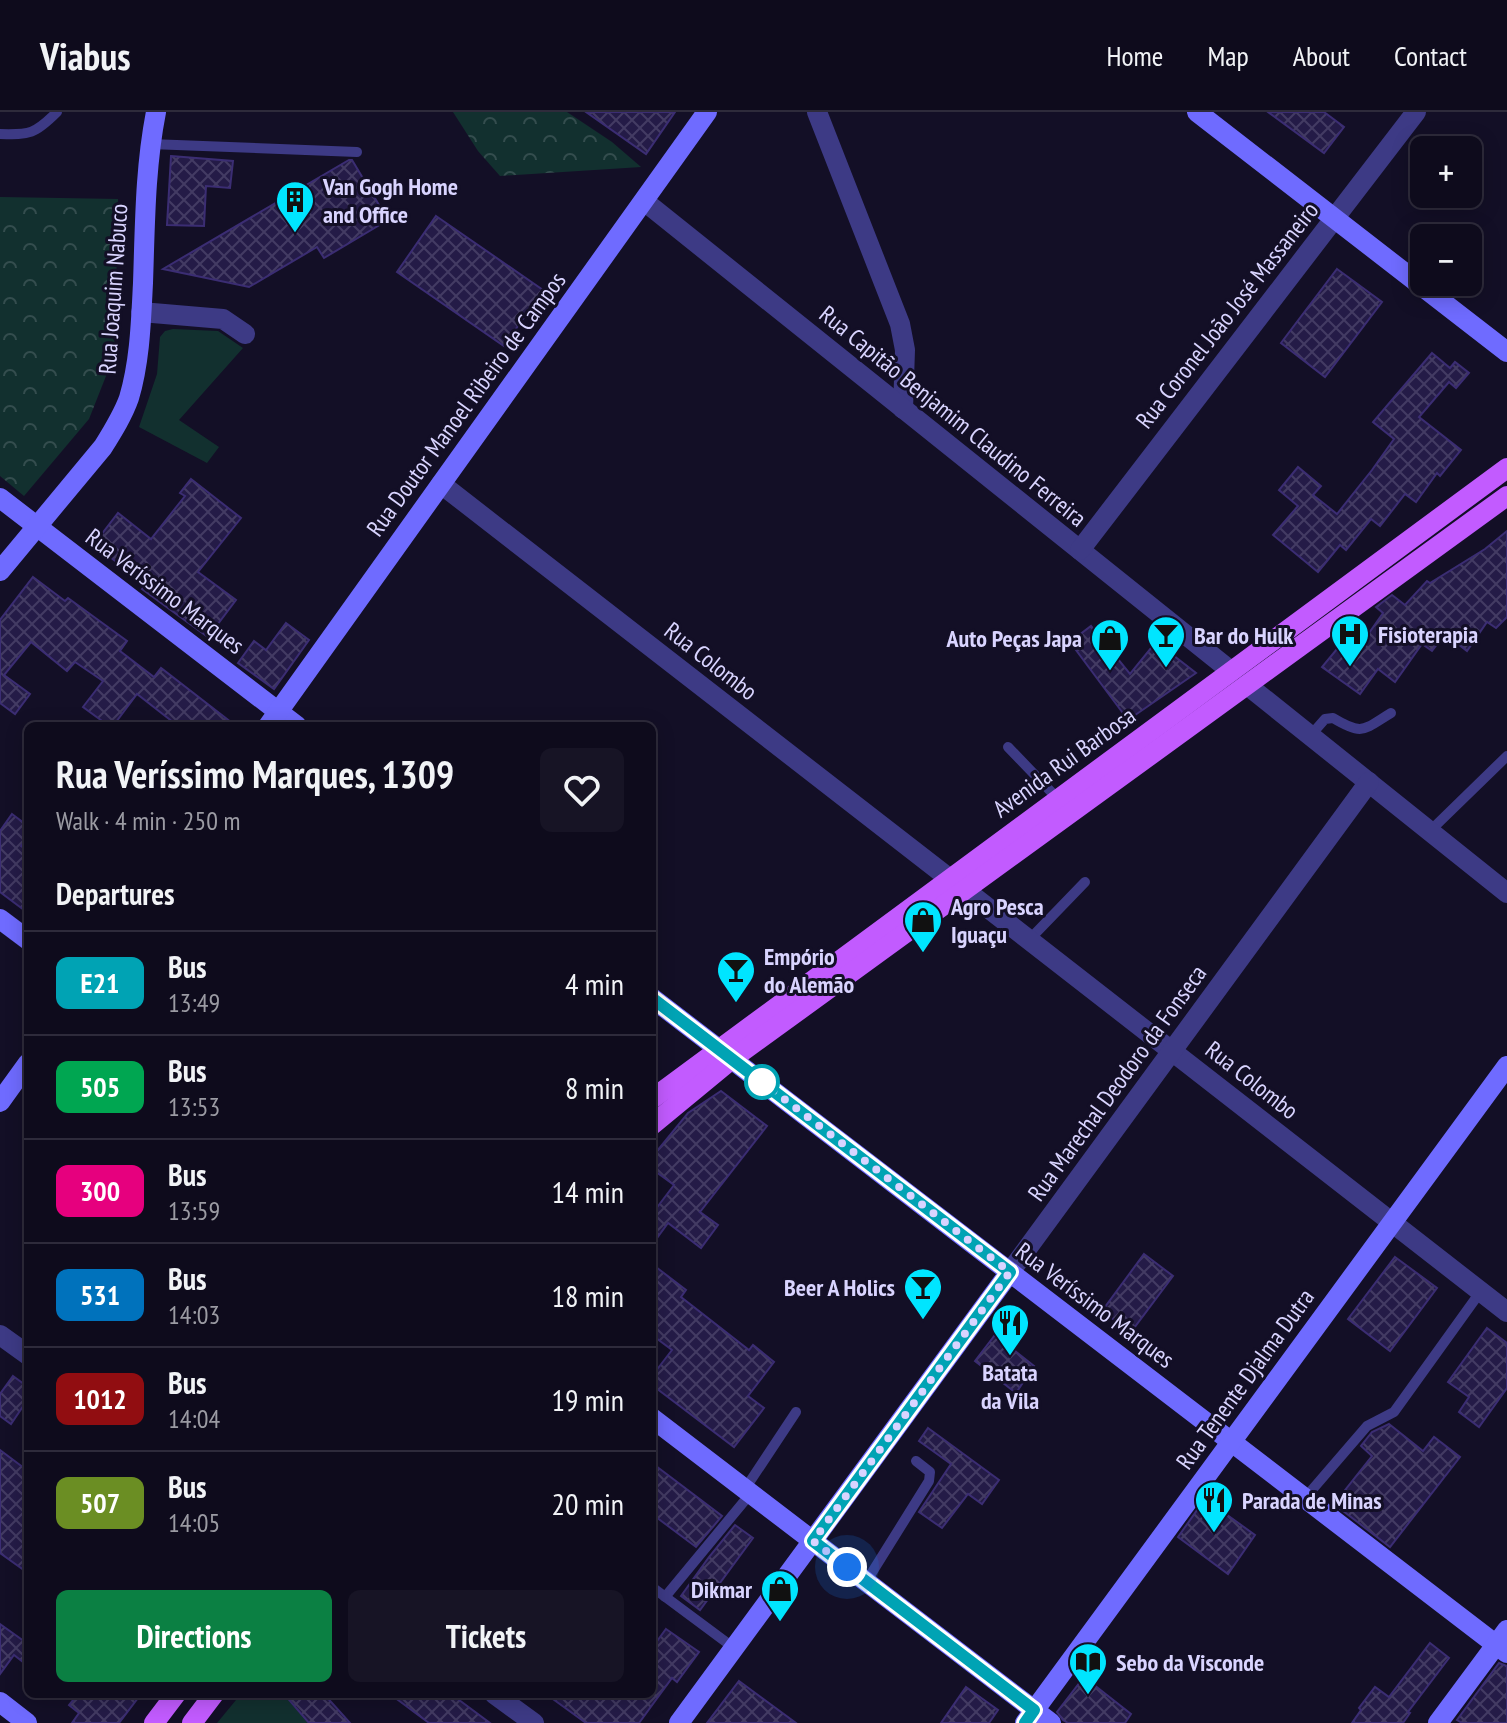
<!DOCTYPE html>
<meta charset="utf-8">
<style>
:root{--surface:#0e0b1c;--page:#171425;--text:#f1f3f6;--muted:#9b9ba3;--line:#2e2b3b;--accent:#0b8043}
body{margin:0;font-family:"PT Sans Narrow",sans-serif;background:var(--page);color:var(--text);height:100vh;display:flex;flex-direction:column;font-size:30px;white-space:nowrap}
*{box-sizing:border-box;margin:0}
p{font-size:26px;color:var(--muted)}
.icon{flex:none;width:44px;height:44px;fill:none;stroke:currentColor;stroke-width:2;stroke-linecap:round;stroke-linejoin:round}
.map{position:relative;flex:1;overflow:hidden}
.drawer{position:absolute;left:24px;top:610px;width:632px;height:976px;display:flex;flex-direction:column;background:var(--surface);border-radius:12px;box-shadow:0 4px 20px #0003,0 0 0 2px var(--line)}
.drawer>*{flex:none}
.badge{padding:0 16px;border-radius:12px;font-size:28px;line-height:52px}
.buttons{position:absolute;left:1410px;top:24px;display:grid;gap:16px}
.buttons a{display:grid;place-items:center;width:72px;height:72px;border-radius:12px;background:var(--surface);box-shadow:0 4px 20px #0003,0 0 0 2px var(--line);font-size:40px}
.you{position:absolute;width:40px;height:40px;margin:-20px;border:6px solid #fff;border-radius:50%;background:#1a73e8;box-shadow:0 0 0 12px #1a73e833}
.map>.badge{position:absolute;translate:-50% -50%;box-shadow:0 0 0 4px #fff}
h2{padding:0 32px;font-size:30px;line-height:72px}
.round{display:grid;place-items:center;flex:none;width:84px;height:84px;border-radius:12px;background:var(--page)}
.overview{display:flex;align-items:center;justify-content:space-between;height:136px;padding:0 32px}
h1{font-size:38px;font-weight:700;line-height:60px}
.primary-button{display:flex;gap:16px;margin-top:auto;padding:16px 32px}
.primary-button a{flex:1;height:92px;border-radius:12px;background:var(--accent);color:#fff;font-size:32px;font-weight:700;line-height:92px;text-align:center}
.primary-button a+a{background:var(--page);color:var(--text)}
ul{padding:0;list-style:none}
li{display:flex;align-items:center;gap:24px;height:104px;padding:0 32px;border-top:2px solid var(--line)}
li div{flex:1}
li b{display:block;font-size:30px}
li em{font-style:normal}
li .badge{min-width:88px;font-weight:700;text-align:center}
header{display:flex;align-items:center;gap:48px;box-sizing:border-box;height:112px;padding:0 40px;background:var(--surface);border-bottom:2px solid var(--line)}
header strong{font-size:38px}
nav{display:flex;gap:44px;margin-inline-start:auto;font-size:28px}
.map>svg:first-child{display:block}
.green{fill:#12302f}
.forest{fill:url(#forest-crowns)}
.building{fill:url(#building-cross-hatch);stroke:#3b2d73;stroke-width:2}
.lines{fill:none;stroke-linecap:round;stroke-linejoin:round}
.lane{stroke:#3d3a85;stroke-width:10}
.street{stroke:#3d3a85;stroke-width:20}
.secondary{stroke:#6f6bff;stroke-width:20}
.primary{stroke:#c25bff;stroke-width:20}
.line-casing{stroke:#fff;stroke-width:18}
.line{stroke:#00a3b4;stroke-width:12}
.walk{stroke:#d9d4ff;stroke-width:8;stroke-dasharray:0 14.4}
.stop-dot{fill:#fff;stroke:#00a3b4;stroke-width:4}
.labels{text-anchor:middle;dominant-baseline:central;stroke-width:6;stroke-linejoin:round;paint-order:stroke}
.poi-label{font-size:24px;font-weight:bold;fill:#d9d4ff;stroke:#130f26;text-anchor:start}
.street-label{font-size:24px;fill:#d9d4ff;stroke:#130f26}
</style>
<header>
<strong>Viabus</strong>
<nav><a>Home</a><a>Map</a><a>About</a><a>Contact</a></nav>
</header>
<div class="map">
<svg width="1507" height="1611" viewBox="0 0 1507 1611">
<defs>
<pattern id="forest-crowns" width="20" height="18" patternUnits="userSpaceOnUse" patternTransform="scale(2)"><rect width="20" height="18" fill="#12302f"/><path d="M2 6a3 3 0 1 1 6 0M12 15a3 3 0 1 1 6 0" fill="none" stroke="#344d4e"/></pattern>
<pattern id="building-cross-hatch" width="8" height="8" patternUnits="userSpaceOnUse" patternTransform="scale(2)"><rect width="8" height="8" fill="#241b47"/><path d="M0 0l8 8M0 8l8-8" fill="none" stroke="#433b63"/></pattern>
</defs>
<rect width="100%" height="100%" fill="#130f26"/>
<g class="green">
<polygon points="173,217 218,219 243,236 179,308 219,335 207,351 139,315 157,262 160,225 165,219"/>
<polygon points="241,1582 283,1582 308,1611 217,1611"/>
</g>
<g class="forest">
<polygon points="453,0 567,0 612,30 641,55 500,64 478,39"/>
<polygon points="0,85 118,87 115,228 106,264 89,307 24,384 0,364"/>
</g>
<g class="building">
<polygon points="586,0 675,0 646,42"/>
<polygon points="1268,0 1324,0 1344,15 1324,41"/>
<polygon points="171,44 233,49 230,76 206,74 204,114 167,113"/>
<polygon points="349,48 352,48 388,108 324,146 317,135 249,175 163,157"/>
<polygon points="436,104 543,178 504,234 397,160"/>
<polygon points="1337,157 1382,190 1325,265 1281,231"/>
<polygon points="1432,241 1450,256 1455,250 1469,261 1456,276 1449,270 1419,305 1461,338 1440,364 1437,361 1416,390 1405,382 1380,414 1371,407 1346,438 1340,433 1318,460 1273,423 1298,394 1279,378 1298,355 1321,374 1313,383 1337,402 1372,358 1394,327 1373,310"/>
<polygon points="191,367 241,406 198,460 236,488 208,525 142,477 145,473 94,432 118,401 151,427 185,384 180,381"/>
<polygon points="1507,419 1507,505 1496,516 1487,510 1467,539 1445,522 1432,539 1422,532 1395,570 1378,557 1360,582 1322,555 1342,531 1355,541 1383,501 1376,495 1392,483 1405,493 1427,469 1430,471 1485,437"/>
<polygon points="33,465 65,489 68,486 127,529 120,539 154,565 161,556 236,614 178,614 137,582 113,614 109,614 83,595 103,569 75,550 67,559 31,530 4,563 30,582 15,602 0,591 0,508"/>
<polygon points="286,511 309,528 274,577 238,551 254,529 266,538"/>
<polygon points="1091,514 1130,562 1156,530 1196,561 1128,608 1070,530"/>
<polygon points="12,702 28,714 28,724 21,734 28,739 28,801 0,780 0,719"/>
<polygon points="721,979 767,1014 700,1100 718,1113 701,1136 668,1111 652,1133 652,1102 674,1073 652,1057 652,1045 688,1001"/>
<polygon points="1144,1142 1173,1164 1131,1220 1102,1199"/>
<polygon points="1395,1145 1437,1176 1390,1239 1348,1207"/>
<polygon points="652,1152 686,1178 681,1185 749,1238 753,1233 774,1250 748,1284 764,1296 734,1335 652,1273 652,1264 672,1238 652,1223"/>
<polygon points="1487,1216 1507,1231 1507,1276 1479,1315 1459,1300 1469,1285 1448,1270"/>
<polygon points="995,1223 1034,1254 1016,1281 975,1249"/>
<polygon points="13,1264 28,1275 28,1287 11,1312 0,1304 0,1282"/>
<polygon points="1389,1312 1423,1339 1434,1325 1460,1345 1390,1435 1334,1392 1372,1344 1361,1334 1372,1320"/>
<polygon points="928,1316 999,1368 982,1392 968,1382 942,1416 919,1400 951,1352 919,1329"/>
<polygon points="0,1338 28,1359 28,1461 0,1441"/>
<polygon points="652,1351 722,1404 696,1435 652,1402"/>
<polygon points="1205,1387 1255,1423 1228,1462 1178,1425"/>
<polygon points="735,1413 753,1426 700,1498 681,1484 709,1445"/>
<polygon points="0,1512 28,1532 28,1554 14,1543 0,1562"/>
<polygon points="666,1517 699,1540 677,1570 672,1566 639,1611 586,1611 546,1582 652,1582 652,1536"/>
<polygon points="1430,1531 1449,1546 1408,1600 1410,1601 1403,1611 1352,1611 1361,1598 1359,1596 1375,1575 1389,1585"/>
<polygon points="1499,1551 1507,1554 1507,1611 1462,1611 1457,1608"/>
<polygon points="1084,1565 1131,1602 1125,1611 1068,1611 1063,1608 1057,1600"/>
<polygon points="739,1569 796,1611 707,1611"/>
<polygon points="966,1575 998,1598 989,1611 941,1611"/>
<polygon points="78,1582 141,1582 119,1611 72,1611 79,1601 69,1593"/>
<polygon points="284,1582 324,1582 350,1611 309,1611"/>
<polygon points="390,1582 451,1582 490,1611 429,1611"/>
</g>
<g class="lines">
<g class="lane">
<path d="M0,22C30,23 35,22 57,0"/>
<polyline points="150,32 357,40"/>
<path d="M1311,623L1325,607L1333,606C1363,624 1363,618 1391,601"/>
<polyline points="1008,635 1058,687"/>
<polyline points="1430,719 1507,644"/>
<polyline points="1029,828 1085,770"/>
<polyline points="745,1377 796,1300"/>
<polyline points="1305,1386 1367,1314 1394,1300 1481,1179"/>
<polyline points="866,1470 929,1369 930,1360 916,1349"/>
<polyline points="652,1475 734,1536"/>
<polyline points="665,1485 751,1381"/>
</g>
<g class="street">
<polyline points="817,0 900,212 905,238 903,297"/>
<polyline points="644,89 1231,559"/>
<polyline points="141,200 223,207 245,222"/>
<polyline points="441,372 950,767"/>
<polyline points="1080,438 1416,0"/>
<polyline points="1247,573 1507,781"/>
<polyline points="965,778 1507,1200"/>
<polyline points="1010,1160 1369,670"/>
<polyline points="0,1223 28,1243"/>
<polyline points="494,1582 534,1611"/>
</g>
<g class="secondary">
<polyline points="1197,0 1507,240"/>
<polyline points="0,386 297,614"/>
<path d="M0,459L103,335C113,319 123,303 129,286C140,249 141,209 143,171C145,113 145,56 156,0"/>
<polyline points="268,614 707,0"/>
<polyline points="0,807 28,828"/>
<polyline points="652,886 1507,1541"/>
<polyline points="0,990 28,951"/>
<polyline points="652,1306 1051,1611"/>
<polyline points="0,1590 27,1611"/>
<polyline points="679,1611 1010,1160"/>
<polyline points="1025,1611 1507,954"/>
<polyline points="1438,1611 1507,1518"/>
</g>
<g class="primary">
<polyline points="652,987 1507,356"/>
<polyline points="652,1013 732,947 1507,384"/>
<polyline points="154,1611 176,1582"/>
<polyline points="192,1611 214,1582"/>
</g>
</g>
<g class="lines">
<defs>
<polyline id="line" points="652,886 1010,1160 813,1429 1034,1598 1025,1611"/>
</defs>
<use href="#line" class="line-casing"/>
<use href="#line" class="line"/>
<polyline class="walk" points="762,970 1010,1160 813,1429 847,1455"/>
</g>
<defs>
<symbol id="building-pin" viewBox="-11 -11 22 30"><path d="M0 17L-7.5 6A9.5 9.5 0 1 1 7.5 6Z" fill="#00e5ff" stroke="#130f26"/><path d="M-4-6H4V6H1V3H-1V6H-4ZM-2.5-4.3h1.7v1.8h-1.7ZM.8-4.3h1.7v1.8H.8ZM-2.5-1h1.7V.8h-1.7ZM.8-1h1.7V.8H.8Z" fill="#111"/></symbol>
<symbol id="hospital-pin" viewBox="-11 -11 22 30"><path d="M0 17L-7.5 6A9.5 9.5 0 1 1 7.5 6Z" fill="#00e5ff" stroke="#130f26"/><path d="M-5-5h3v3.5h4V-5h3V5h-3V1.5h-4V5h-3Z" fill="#111"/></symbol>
<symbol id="bar-pin" viewBox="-11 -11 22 30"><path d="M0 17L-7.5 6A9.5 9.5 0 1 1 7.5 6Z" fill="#00e5ff" stroke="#130f26"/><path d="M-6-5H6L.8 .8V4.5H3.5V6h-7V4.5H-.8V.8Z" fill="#111"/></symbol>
<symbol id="shop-pin" viewBox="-11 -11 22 30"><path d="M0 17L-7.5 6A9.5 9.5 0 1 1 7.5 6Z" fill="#00e5ff" stroke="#130f26"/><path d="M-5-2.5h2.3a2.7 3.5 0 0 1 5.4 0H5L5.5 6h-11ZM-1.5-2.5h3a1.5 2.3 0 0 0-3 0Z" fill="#111"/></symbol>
<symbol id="restaurant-pin" viewBox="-11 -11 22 30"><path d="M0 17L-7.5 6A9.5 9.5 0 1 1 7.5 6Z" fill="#00e5ff" stroke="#130f26"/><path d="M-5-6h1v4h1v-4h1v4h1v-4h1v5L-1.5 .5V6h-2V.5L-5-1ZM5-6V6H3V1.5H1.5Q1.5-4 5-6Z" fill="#111"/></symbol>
<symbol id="library-pin" viewBox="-11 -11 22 30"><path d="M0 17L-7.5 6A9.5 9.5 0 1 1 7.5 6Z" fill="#00e5ff" stroke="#130f26"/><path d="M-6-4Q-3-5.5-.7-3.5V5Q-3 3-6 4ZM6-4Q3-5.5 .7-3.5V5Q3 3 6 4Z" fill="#111"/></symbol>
</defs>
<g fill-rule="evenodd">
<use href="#building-pin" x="273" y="66" width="44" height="60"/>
<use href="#hospital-pin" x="1328" y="500" width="44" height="60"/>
<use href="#bar-pin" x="1144" y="501" width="44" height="60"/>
<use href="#shop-pin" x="1088" y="504" width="44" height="60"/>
<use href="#shop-pin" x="901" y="786" width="44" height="60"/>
<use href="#bar-pin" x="714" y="836" width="44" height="60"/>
<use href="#bar-pin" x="901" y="1153" width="44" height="60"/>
<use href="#restaurant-pin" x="988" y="1189" width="44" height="60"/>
<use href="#restaurant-pin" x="1192" y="1366" width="44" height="60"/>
<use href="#shop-pin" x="758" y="1455" width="44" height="60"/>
<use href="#library-pin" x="1066" y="1528" width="44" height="60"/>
</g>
<circle class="stop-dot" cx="762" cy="970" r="16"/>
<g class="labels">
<g class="poi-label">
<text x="323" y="74">Van Gogh Home<tspan x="323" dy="28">and Office</tspan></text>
<text x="1378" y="522">Fisioterapia</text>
<text x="1194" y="523">Bar do Hulk</text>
<text x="1082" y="526" text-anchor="end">Auto Peças Japa</text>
<text x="951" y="794">Agro Pesca<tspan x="951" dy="28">Iguaçu</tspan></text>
<text x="764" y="844">Empório<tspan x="764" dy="28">do Alemão</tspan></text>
<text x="895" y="1175" text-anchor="end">Beer A Holics</text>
<text x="1010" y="1260" text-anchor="middle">Batata<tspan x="1010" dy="28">da Vila</tspan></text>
<text x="1242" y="1388">Parada de Minas</text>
<text x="752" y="1477" text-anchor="end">Dikmar</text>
<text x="1116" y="1550">Sebo da Visconde</text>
</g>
<g class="street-label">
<text transform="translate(113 177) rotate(-86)">Rua Joaquim Nabuco</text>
<text transform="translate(1227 203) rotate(-52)">Rua Coronel João José Massaneiro</text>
<text transform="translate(466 292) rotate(-54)">Rua Doutor Manoel Ribeiro de Campos</text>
<text transform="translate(953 304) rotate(39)">Rua Capitão Benjamim Claudino Ferreira</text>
<text transform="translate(165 479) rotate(37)">Rua Veríssimo Marques</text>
<text transform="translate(711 549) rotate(38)">Rua Colombo</text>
<text transform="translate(1064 650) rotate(-36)">Avenida Rui Barbosa</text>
<text transform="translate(1252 968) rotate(38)">Rua Colombo</text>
<text transform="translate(1117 971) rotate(-54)">Rua Marechal Deodoro da Fonseca</text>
<text transform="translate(1095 1193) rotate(37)">Rua Veríssimo Marques</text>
<text transform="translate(1245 1267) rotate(-54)">Rua Tenente Djalma Dutra</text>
</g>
</g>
</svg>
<div class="buttons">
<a>+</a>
<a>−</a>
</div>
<div class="you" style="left:847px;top:1455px"></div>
<section class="drawer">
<div class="overview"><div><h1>Rua Veríssimo Marques, 1309</h1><p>Walk · 4 min · 250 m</p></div><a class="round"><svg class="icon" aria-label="heart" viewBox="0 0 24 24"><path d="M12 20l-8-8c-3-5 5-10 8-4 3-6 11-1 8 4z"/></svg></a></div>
<h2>Departures</h2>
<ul>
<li><span class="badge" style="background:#00a3b4;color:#fff">E21</span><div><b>Bus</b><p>13:49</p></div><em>4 min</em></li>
<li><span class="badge" style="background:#00a651;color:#fff">505</span><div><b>Bus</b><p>13:53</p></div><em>8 min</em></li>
<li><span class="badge" style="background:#e6007e;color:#fff">300</span><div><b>Bus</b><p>13:59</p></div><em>14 min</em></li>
<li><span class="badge" style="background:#0072bc;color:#fff">531</span><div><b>Bus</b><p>14:03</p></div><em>18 min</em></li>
<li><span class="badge" style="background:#910d11;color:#fff">1012</span><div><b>Bus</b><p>14:04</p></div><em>19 min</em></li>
<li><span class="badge" style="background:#6b8e23;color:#fff">507</span><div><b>Bus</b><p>14:05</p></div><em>20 min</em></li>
</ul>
<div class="primary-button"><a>Directions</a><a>Tickets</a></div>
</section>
</div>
